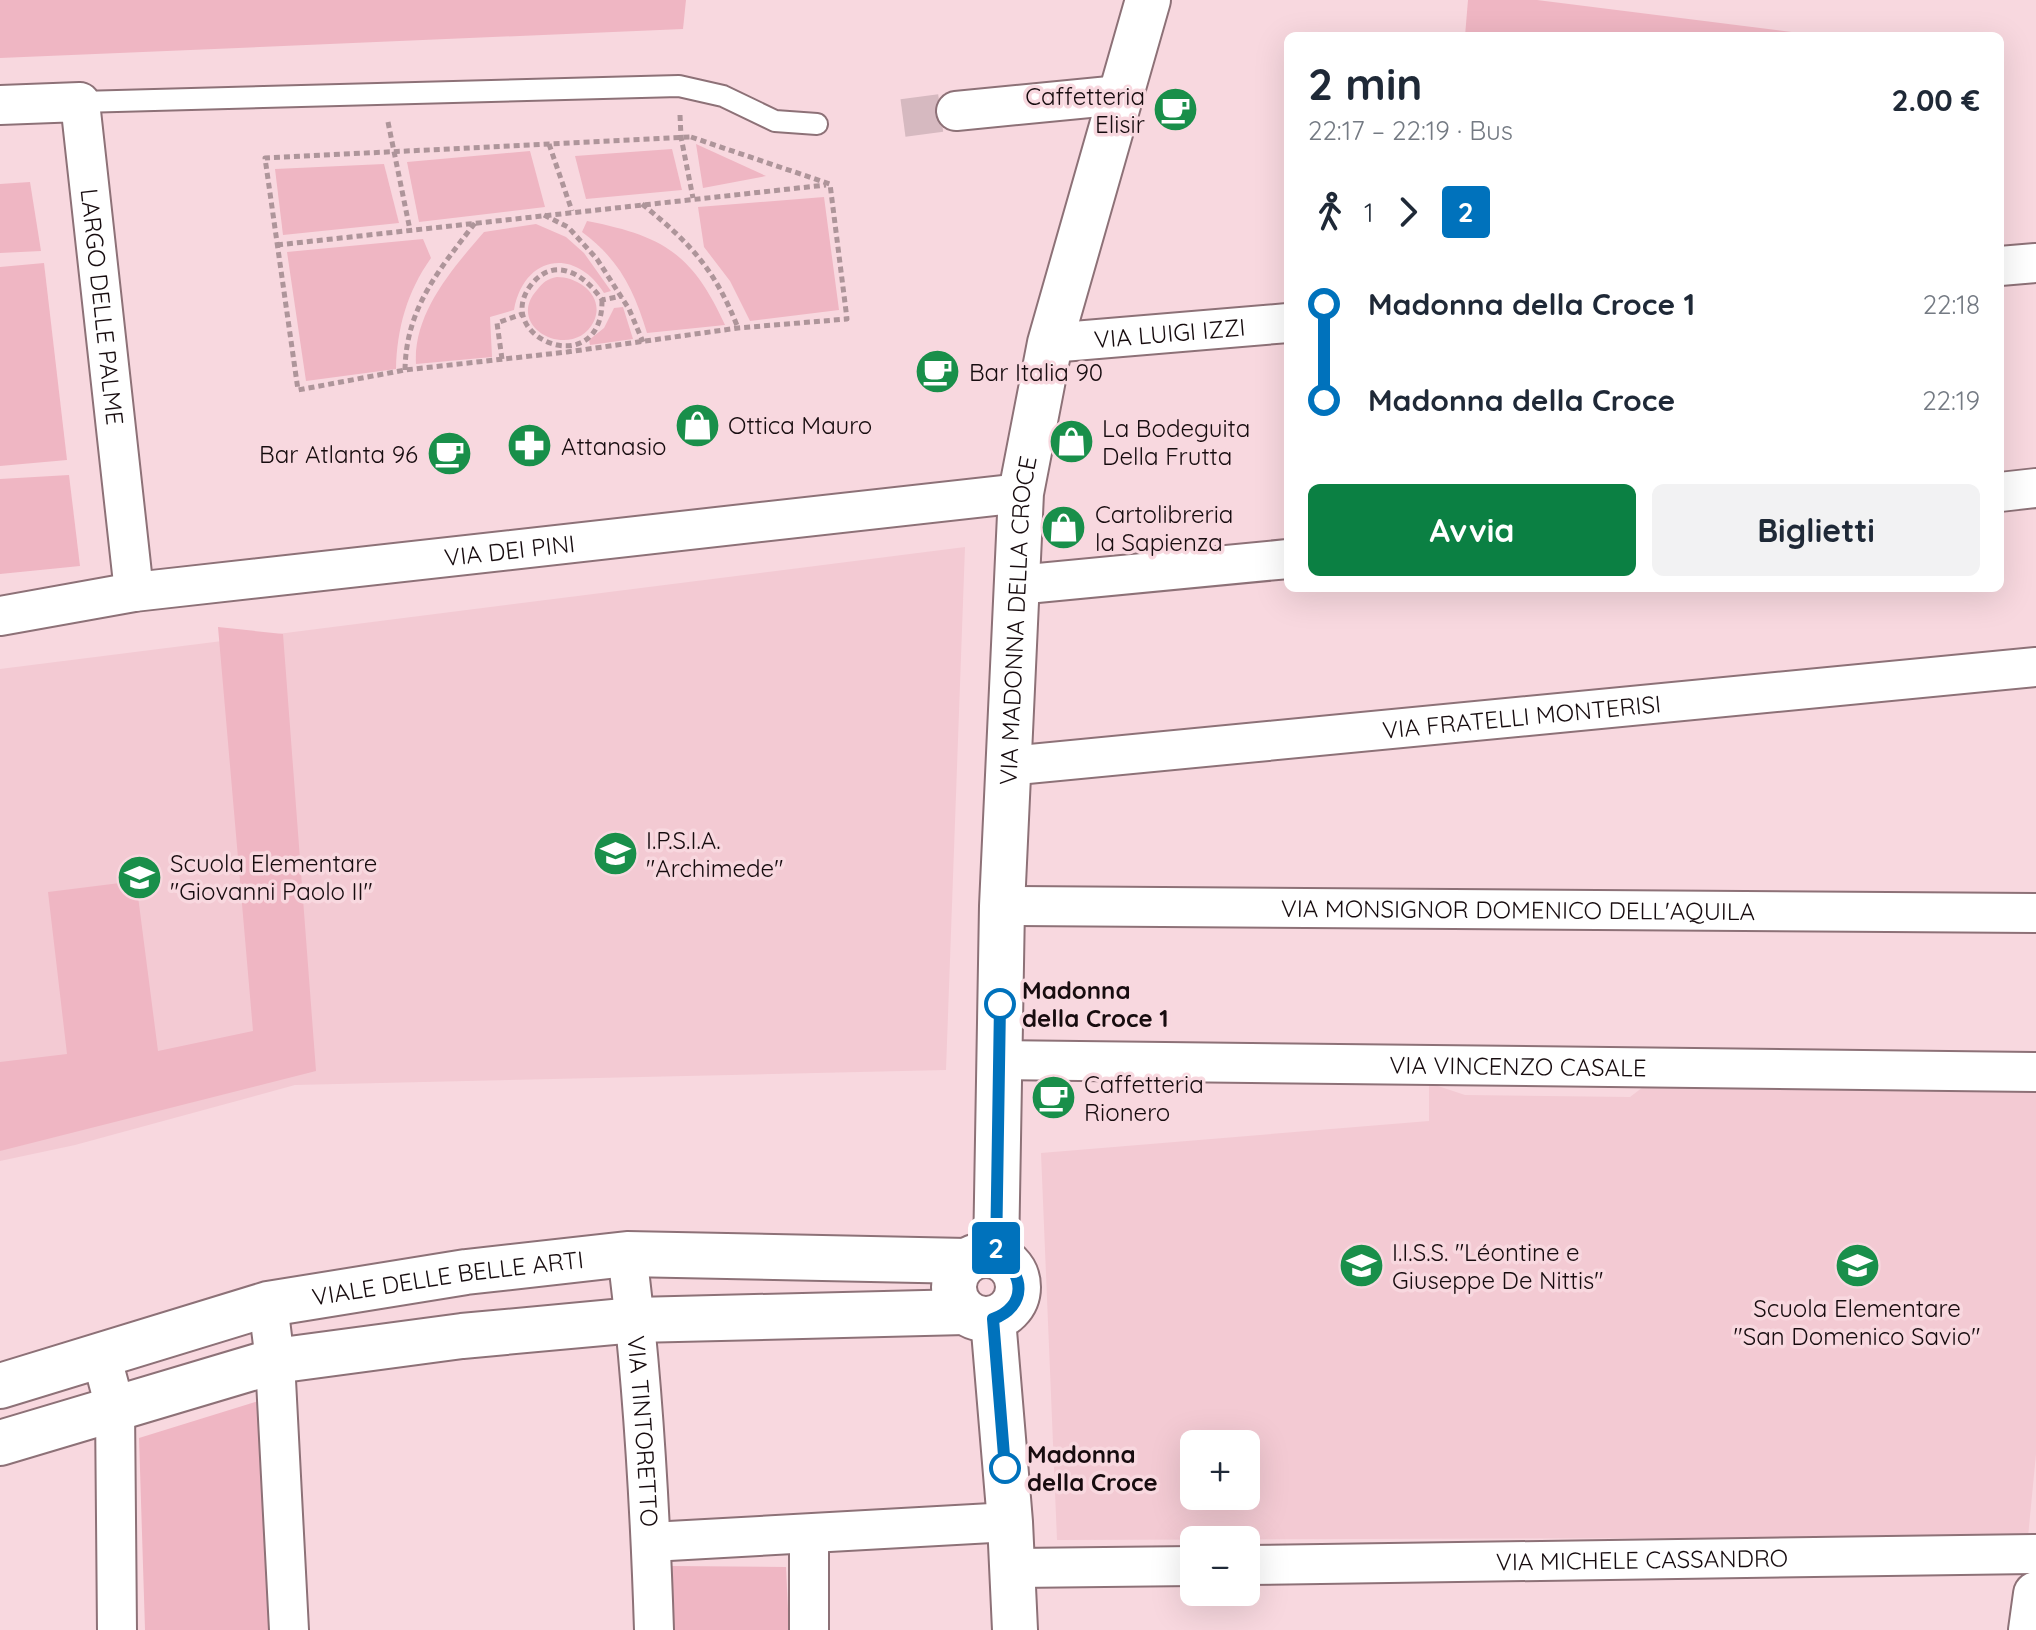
<!DOCTYPE html>
<html lang="it">
<meta charset="utf-8">
<style>
:root{--surface:#fff;--page:#f2f2f3;--text:#1f2937;--muted:#747a83;--accent:#0b8043}
body{margin:0;font-family:Quicksand,sans-serif;background:var(--page);color:var(--text);height:100vh;display:flex;flex-direction:column;font-size:30px;white-space:nowrap}
*{box-sizing:border-box;margin:0}
p{font-size:26px;color:var(--muted)}
.icon{flex:none;width:44px;height:44px;fill:none;stroke:currentColor;stroke-width:2;stroke-linecap:round;stroke-linejoin:round}
.map{position:relative;flex:1;overflow:hidden}
.sheet{position:absolute;left:1284px;top:32px;width:720px;height:560px;display:flex;flex-direction:column;background:var(--surface);border-radius:12px;box-shadow:0 8px 32px #0002}
.sheet>*{flex:none}
.badge{padding:0 16px;border-radius:6px;font-size:28px;line-height:52px}
.fabs{position:absolute;left:1180px;top:1430px;display:grid;gap:16px}
.fabs a{display:grid;place-items:center;width:80px;height:80px;border-radius:12px;background:var(--surface);box-shadow:0 8px 32px #0002;font-size:40px}
.map>.badge{position:absolute;translate:-50% -50%;box-shadow:0 0 0 4px #fff}
.legs{display:flex;align-items:center;gap:12px;height:88px;padding:0 24px;font-size:26px}
.legs p{margin-inline-start:auto}
.head{display:flex;align-items:center;justify-content:space-between;height:136px;padding:0 24px}
h1{font-size:44px;font-weight:700;line-height:60px}
.primary-button{display:flex;gap:16px;margin-top:auto;padding:16px 24px}
.primary-button a{flex:1;height:92px;border-radius:12px;background:var(--accent);color:#fff;font-size:32px;font-weight:700;line-height:92px;text-align:center}
.primary-button a+a{background:var(--page);color:var(--text)}
ul{padding:0 24px;list-style:none}
li{display:flex;align-items:center;gap:28px;height:96px;font-size:30px}
li i{display:grid;place-items:center;width:12px;height:100%;margin:0 10px;background:currentColor}
li i::after{content:'';width:20px;height:20px;margin:-10px;border:6px solid;border-radius:50%;background:var(--surface)}
li p{margin-inline-start:auto}
li:first-child i{background:linear-gradient(#0000 50%,currentColor 0)}
li:last-child i{background:linear-gradient(currentColor 50%,#0000 0)}
.map>svg:first-child{display:block}
.built{fill:#f3cad3;fill-rule:evenodd}
.green{fill:#efb6c3}
.lines{fill:none;stroke-linecap:round;stroke-linejoin:round}
.minor-tunnel{stroke:#d6b9c0;stroke-width:38;stroke-dasharray:38 19;stroke-linecap:butt}
.service-casing{stroke:#8d7177;stroke-width:24}
.minor-casing{stroke:#8d7177;stroke-width:42}
.tertiary-casing{stroke:#8d7177;stroke-width:48}
.path{stroke:#ae959a;stroke-width:5;stroke-dasharray:6 4;stroke-linecap:butt}
.service{stroke:#fff;stroke-width:20}
.minor{stroke:#fff;stroke-width:38}
.tertiary{stroke:#fff;stroke-width:44}
.line-1-casing{stroke:#fff;stroke-width:18}
.line-1{stroke:#0072bc;stroke-width:12}
.stop-1-dot{fill:#fff;stroke:#0072bc;stroke-width:4}
.labels{text-anchor:middle;dominant-baseline:central;stroke-width:7;stroke-linejoin:round;paint-order:stroke}
.poi-label{font-size:24px;fill:#170c0f;stroke:#f8d8df;text-anchor:start}
.street-label{font-size:24px;fill:#170c0f;stroke:#f8d8df}
.stop-label{font-size:24px;font-weight:bold;fill:#170c0f;stroke:#f8d8df;text-anchor:start}
</style>
<div class="map">
<svg width="2036" height="1630" viewBox="0 0 2036 1630">
<rect width="100%" height="100%" fill="#f8d8df"/>
<g class="built">
<polygon points="965,547 946,1070 295,1085 75,1145 0,1161 0,669"/>
<path d="M1429,1083L1465,1095L1630,1097L1647,1084L2036,1085V1454L2028,1537L1057,1540L1041,1153L1429,1121ZM1194,1444H1246V1496H1194Z"/>
</g>
<g class="green">
<polygon points="0,0 686,0 683,29 0,58"/>
<polygon points="1468,0 1537,0 1823,36 1465,36"/>
<polygon points="696,144 766,176 703,188"/>
<polygon points="672,149 682,190 586,199 575,156"/>
<polygon points="530,151 545,207 419,222 407,162"/>
<polygon points="384,164 399,223 283,235 275,169"/>
<polygon points="30,182 41,251 0,253 0,184"/>
<polygon points="824,197 839,310 750,321 730,281 704,247 698,207"/>
<path d="M587,221C663,236 692,253 725,325L647,333C634,290 619,259 582,232Z"/>
<path d="M536,224L566,237L584,253L611,291L604,293C575,247 524,255 514,310L490,317L492,357L416,364C413,313 453,268 484,232Z"/>
<path d="M423,239L431,258C407,292 397,328 396,369L306,381L287,252Z"/>
<polygon points="44,263 67,460 0,466 0,267"/>
<path d="M557,277C579,277 605,296 594,321C574,363 503,328 537,290C543,282 547,279 557,277Z"/>
<polygon points="623,307 633,339 590,345 589,340 604,328 614,308"/>
<polygon points="69,475 80,566 0,574 0,479"/>
<polygon points="218,627 283,634 316,1071 0,1151 0,1062 67,1054 48,892 136,881 158,1051 253,1031"/>
<polygon points="265,1399 276,1630 145,1630 139,1438"/>
<polygon points="671,1566 786,1567 789,1630 674,1630"/>
</g>
<g class="lines">
<polyline class="minor-tunnel" points="903,118 956,111"/>
<defs>
<polyline id="service" points="80,102 679,86 723,96 775,121 817,124"/>
<g id="minor">
<path id="s1" d="M0,105L80,102L134,592"/>
<polyline points="956,111 1120,95"/>
<polyline points="2000,266 2036,263"/>
<path id="s2" d="M1050,343L1288,323"/>
<polyline points="2000,492 2036,488"/>
<polyline points="1016,585 1288,559"/>
<path id="s3" d="M0,616L134,592L1021,493"/>
<path id="s4" d="M1008,766L2036,667"/>
<path id="s5" d="M1002,906L2036,913"/>
<path id="s6" d="M998,1060L2036,1072"/>
<path id="s7" d="M627,1254C643,1379 650,1505 654,1630"/>
<polyline points="268,1304 275,1361 289,1630"/>
<polyline points="101,1355 115,1407 117,1630"/>
<polyline points="651,1542 1010,1522"/>
<path id="s8" d="M1246,1565L2036,1554"/>
<polyline points="1012,1568 1194,1566"/>
<polyline points="809,1630 809,1534"/>
</g>
<g id="tertiary">
<circle cx="986" cy="1287" r="32"/>
<path id="s9" d="M996,1256L1002,906L1021,493L1050,343L1148,0"/>
<polyline points="993,1319 1010,1522 1015,1630"/>
<path id="s10" d="M0,1386L268,1304L466,1272L627,1254L967,1261"/>
<polyline points="0,1443 275,1361 462,1336 635,1320 965,1312"/>
<polyline points="2031,1630 2036,1594"/>
</g>
</defs>
<use href="#service" class="service-casing"/>
<use href="#minor" class="minor-casing"/>
<use href="#tertiary" class="tertiary-casing"/>
<g class="path">
<polyline points="680,115 681,137 693,198"/>
<polyline points="388,122 410,230"/>
<polygon points="691,137 830,184 847,319 738,328 567,352 405,370 298,390 265,158"/>
<polyline points="549,144 572,211"/>
<path d="M642,204C690,243 715,269 738,328"/>
<polyline points="544,215 568,227 597,259 629,309 643,342"/>
<polyline points="277,245 826,185"/>
<path d="M602,300C603,383 490,338 531,285C555,254 586,276 602,300L622,296"/>
<polyline points="502,359 497,323 522,314"/>
<path d="M405,370C406,308 439,270 475,223"/>
</g>
<use href="#service" class="service"/>
<use href="#minor" class="minor"/>
<use href="#tertiary" class="tertiary"/>
</g>
<g class="lines">
<defs>
<path id="line-1" d="M1000,1004L996,1256C1026,1272 1027,1307 993,1319L1005,1468"/>
</defs>
<use href="#line-1" class="line-1-casing"/>
<use href="#line-1" class="line-1"/>
</g>
<defs>
<symbol id="cafe-disc" viewBox="-11 -11 22 22"><circle r="9.5" fill="#198f4a" stroke="#f8d8df"/><path d="M-5.5-4.5H6V0H3Q3 3.5 0 3.5H-2.5Q-5.5 3.5-5.5 0ZM3-3.2v2h1.7v-2ZM-6 4.5H4V6H-6Z" fill="#fff"/></symbol>
<symbol id="shop-disc" viewBox="-11 -11 22 22"><circle r="9.5" fill="#198f4a" stroke="#f8d8df"/><path d="M-5-2.5h2.3a2.7 3.5 0 0 1 5.4 0H5L5.5 6h-11ZM-1.5-2.5h3a1.5 2.3 0 0 0-3 0Z" fill="#fff"/></symbol>
<symbol id="pharmacy-disc" viewBox="-11 -11 22 22"><circle r="9.5" fill="#198f4a" stroke="#f8d8df"/><path d="M-2-6h4v4h4v4h-4v4h-4v-4h-4v-4h4Z" fill="#fff"/></symbol>
<symbol id="university-disc" viewBox="-11 -11 22 22"><circle r="9.5" fill="#198f4a" stroke="#f8d8df"/><path d="M0-5L7-2L0 1L-7-2ZM-4 1L0 2.5L4 1V4Q0 6-4 4Z" fill="#fff"/></symbol>
<symbol id="school-disc" viewBox="-11 -11 22 22"><circle r="9.5" fill="#198f4a" stroke="#f8d8df"/><path d="M0-5L7-2L0 1L-7-2ZM-4 1L0 2.5L4 1V4Q0 6-4 4Z" fill="#fff"/></symbol>
</defs>
<g fill-rule="evenodd">
<use href="#cafe-disc" x="1150" y="84" width="51" height="51"/>
<use href="#cafe-disc" x="912" y="346" width="51" height="51"/>
<use href="#shop-disc" x="672" y="400" width="51" height="51"/>
<use href="#shop-disc" x="1046" y="416" width="51" height="51"/>
<use href="#pharmacy-disc" x="504" y="420" width="51" height="51"/>
<use href="#cafe-disc" x="424" y="428" width="51" height="51"/>
<use href="#shop-disc" x="1038" y="502" width="51" height="51"/>
<use href="#university-disc" x="590" y="828" width="51" height="51"/>
<use href="#school-disc" x="114" y="852" width="51" height="51"/>
<use href="#cafe-disc" x="1028" y="1072" width="51" height="51"/>
<use href="#university-disc" x="1336" y="1240" width="51" height="51"/>
<use href="#school-disc" x="1832" y="1240" width="51" height="51"/>
</g>
<g class="stop-1-dot">
<circle cx="1000" cy="1004" r="14"/>
<circle cx="1005" cy="1468" r="14"/>
</g>
<g class="labels">
<g class="poi-label">
<text x="1145" y="96" text-anchor="end">Caffetteria<tspan x="1145" dy="28">Elisir</tspan></text>
<text x="969" y="372">Bar Italia 90</text>
<text x="728" y="425">Ottica Mauro</text>
<text x="1102" y="428">La Bodeguita<tspan x="1102" dy="28">Della Frutta</tspan></text>
<text x="561" y="446">Attanasio</text>
<text x="418" y="454" text-anchor="end">Bar Atlanta 96</text>
<text x="1095" y="514">Cartolibreria<tspan x="1095" dy="28">la Sapienza</tspan></text>
<text x="646" y="840">I.P.S.I.A.<tspan x="646" dy="28">"Archimede"</tspan></text>
<text x="170" y="863">Scuola Elementare<tspan x="170" dy="28">"Giovanni Paolo II"</tspan></text>
<text x="1084" y="1084">Caffetteria<tspan x="1084" dy="28">Rionero</tspan></text>
<text x="1392" y="1252">I.I.S.S. "Léontine e<tspan x="1392" dy="28">Giuseppe De Nittis"</tspan></text>
<text x="1857" y="1308" text-anchor="middle">Scuola Elementare<tspan x="1857" dy="28">"San Domenico Savio"</tspan></text>
</g>
<g class="street-label">
<text stroke="none"><textPath href="#s1" startOffset="286">LARGO DELLE PALME</textPath></text>
<text stroke="none"><textPath href="#s2" startOffset="120">VIA LUIGI IZZI</textPath></text>
<text stroke="none"><textPath href="#s3" startOffset="514">VIA DEI PINI</textPath></text>
<text stroke="none"><textPath href="#s9" startOffset="636">VIA MADONNA DELLA CROCE</textPath></text>
<text stroke="none"><textPath href="#s4" startOffset="516">VIA FRATELLI MONTERISI</textPath></text>
<text stroke="none"><textPath href="#s5" startOffset="516">VIA MONSIGNOR DOMENICO DELL'AQUILA</textPath></text>
<text stroke="none"><textPath href="#s6" startOffset="520">VIA VINCENZO CASALE</textPath></text>
<text stroke="none"><textPath href="#s10" startOffset="462">VIALE DELLE BELLE ARTI</textPath></text>
<text stroke="none"><textPath href="#s7" startOffset="178">VIA TINTORETTO</textPath></text>
<text stroke="none"><textPath href="#s8" startOffset="396">VIA MICHELE CASSANDRO</textPath></text>
</g>
<g class="stop-label">
<text x="1022" y="990">Madonna<tspan x="1022" dy="28">della Croce 1</tspan></text>
<text x="1027" y="1454">Madonna<tspan x="1027" dy="28">della Croce</tspan></text>
</g>
</g>
</svg>
<div class="fabs">
<a>+</a>
<a>−</a>
</div>
<b class="badge" style="left:996px;top:1248px;background:#0072bc;color:#fff">2</b>
<section class="sheet">
<div class="head"><div><h1>2 min</h1><p>22:17 – 22:19 · Bus</p></div><b>2.00 €</b></div>
<div class="legs"><svg class="icon" aria-label="walk" viewBox="0 0 24 24"><circle cx="13" cy="4" r="2"/><path d="M13 8l-2 6 4 7M11 14l-3 7M7 12l3-4h3l4 4"/></svg>1<svg class="icon" aria-label="forward" viewBox="0 0 24 24"><path d="M9 5l7 7-7 7"/></svg><b class="badge" style="background:#0072bc;color:#fff">2</b></div>
<ul>
<li><i style="color:#0072bc"></i><b>Madonna della Croce 1</b><p>22:18</p></li>
<li><i style="color:#0072bc"></i><b>Madonna della Croce</b><p>22:19</p></li>
</ul>
<div class="primary-button"><a>Avvia</a><a>Biglietti</a></div>
</section>
</div>
